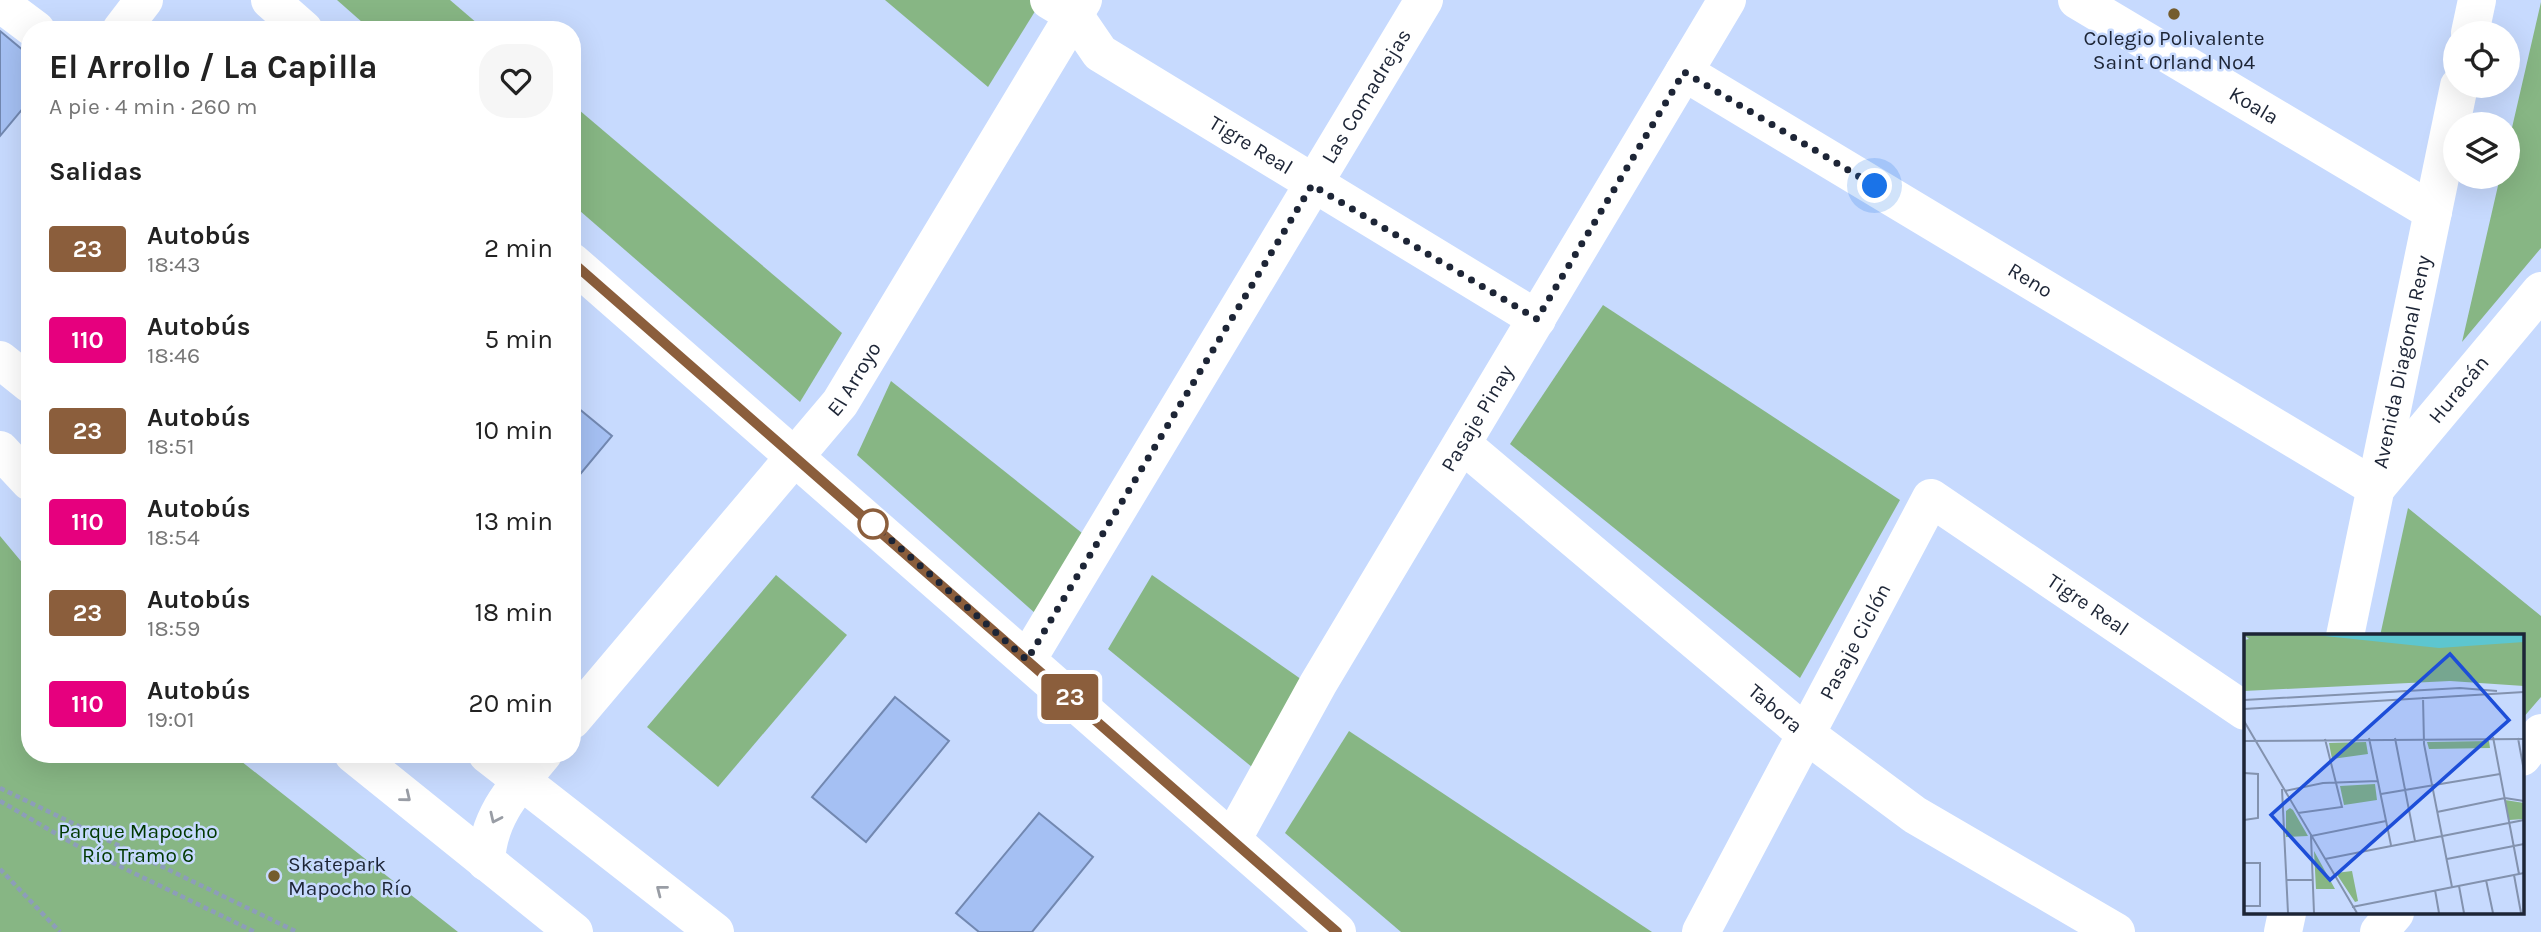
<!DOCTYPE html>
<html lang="es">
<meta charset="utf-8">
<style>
:root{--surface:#fff;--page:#f6f6f6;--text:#222;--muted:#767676}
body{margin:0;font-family:Karla,sans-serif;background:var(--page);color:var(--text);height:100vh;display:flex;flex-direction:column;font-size:26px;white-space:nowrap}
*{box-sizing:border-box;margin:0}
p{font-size:23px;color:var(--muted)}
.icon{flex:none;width:38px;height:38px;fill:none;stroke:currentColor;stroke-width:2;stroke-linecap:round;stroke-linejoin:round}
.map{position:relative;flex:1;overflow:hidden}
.details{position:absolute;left:21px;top:21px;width:560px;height:742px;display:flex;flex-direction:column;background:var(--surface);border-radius:28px;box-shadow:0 7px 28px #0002}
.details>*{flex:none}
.badge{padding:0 14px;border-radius:5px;font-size:24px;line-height:46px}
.tools{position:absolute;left:2443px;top:21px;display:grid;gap:14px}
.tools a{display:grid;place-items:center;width:77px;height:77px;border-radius:50%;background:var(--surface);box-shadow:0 7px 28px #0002;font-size:35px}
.you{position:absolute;width:35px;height:35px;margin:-18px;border:5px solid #fff;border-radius:50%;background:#1a73e8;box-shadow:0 0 0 10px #1a73e833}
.map>.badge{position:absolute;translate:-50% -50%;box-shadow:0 0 0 4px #fff}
h2{padding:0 28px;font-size:26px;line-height:63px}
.round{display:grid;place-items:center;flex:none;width:74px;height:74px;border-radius:28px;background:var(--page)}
.overview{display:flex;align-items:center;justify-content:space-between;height:119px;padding:0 28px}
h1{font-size:33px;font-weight:700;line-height:52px}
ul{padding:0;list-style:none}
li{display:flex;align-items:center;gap:21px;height:91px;padding:0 28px}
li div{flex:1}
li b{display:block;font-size:26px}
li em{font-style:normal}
li .badge{min-width:77px;font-weight:700;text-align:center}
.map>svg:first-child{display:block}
.green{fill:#87b684}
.building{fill:#a5c0f3;stroke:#7288b1;stroke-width:2}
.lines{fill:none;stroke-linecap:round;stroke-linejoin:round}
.path{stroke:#8d9dba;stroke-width:4.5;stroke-dasharray:5 3.5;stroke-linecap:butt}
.minor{stroke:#fff;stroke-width:38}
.oneway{stroke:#999da5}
.line-casing{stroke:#fff;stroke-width:16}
.line{stroke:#8b5e3c;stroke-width:10}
.walk{stroke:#1d2536;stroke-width:7;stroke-dasharray:0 12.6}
.poi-dot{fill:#745c2d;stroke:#c7dafe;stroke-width:2.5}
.stop-dot{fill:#fff;stroke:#8b5e3c;stroke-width:3.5}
.labels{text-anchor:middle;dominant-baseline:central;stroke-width:5;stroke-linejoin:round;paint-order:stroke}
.poi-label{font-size:21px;fill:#1d2536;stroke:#c7dafe}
.street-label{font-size:21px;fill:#1d2536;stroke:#c7dafe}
.park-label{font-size:21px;fill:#003800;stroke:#c7dafe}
.inset-road{fill:none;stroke:#8392ae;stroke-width:2}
.view{fill:#1d4ed8;fill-opacity:0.15;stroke:#1d4ed8;stroke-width:3.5}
.inset-edge{fill:none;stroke:#1d2536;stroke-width:3.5}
</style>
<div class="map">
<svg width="2541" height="932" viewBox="0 0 2541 932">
<rect width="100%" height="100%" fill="#c7dafe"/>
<g class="green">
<polygon points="337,0 450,0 485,30 371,30"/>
<polygon points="885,0 1042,0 988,87"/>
<polygon points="2541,2 2541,248 2462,342 2500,177 2508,177 2508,145"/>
<polygon points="572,104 842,333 800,402 572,204"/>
<polygon points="1603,305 1900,500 1800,678 1510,444"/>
<polygon points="891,381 1082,533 1036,614 857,455"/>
<polygon points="2408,508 2541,616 2541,697 2522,719 2522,636 2380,636"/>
<polygon points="0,536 30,572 30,754 232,754 458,932 0,932"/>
<polygon points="776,575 847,635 718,787 647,727"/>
<polygon points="1152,575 1308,684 1258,772 1108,649"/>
<polygon points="1349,731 1652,932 1401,932 1285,833"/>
</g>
<g class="building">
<polygon points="0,31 30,56 30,100 0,136"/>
<polygon points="572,403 612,436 572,484"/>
<polygon points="895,697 949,741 866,842 812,797"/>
<polygon points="1039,813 1093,857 1032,932 979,932 956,913"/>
</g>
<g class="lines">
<g class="path">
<polyline points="0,788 297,932"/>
<polyline points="0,801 72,843 255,932"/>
<polyline points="0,869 60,932"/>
</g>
<g class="minor">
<polyline points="270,0 304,30"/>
<path id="s1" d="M1049,0L1074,15L1100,53L1537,319"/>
<path id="s2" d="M2077,0L2433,212"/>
<polyline points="0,3 36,30"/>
<polyline points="121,30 144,0"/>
<polyline points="2470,33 2477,0"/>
<path id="s3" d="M1684,72L2376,488L2541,291"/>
<polyline points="572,262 1337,932"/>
<polyline points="0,360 30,384"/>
<path id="s4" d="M1462,444L1807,735L1915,815L2116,932"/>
<polyline points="0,450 30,482"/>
<path id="s5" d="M2345,636L2459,86"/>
<path id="s6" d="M1027,660L1424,0"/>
<path id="s7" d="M572,720L840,403L1083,0"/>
<polyline points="353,754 574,932"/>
<polyline points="487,754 715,932"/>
<polyline points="2522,757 2541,733"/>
<path id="s8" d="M1232,840L1318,684L1727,0"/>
<path d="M486,862C488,816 515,788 543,754"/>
<path id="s9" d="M1701,932L1931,498L2245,711"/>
<polyline points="2283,932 2287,913"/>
<polyline points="2379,932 2395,913"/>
</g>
</g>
<defs><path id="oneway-chevron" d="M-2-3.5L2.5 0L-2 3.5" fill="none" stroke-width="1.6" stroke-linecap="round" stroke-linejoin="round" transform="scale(1.75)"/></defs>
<g class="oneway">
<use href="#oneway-chevron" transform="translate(406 797) rotate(39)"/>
<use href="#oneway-chevron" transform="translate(495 818) rotate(115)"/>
<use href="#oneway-chevron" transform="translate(661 890) rotate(-142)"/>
</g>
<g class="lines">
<defs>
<polyline id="line" points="572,262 1337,932"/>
</defs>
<use href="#line" class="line-casing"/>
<use href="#line" class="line"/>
<polyline class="walk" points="873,524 1027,660 1312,185 1537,319 1684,72 1875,186"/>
</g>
<g class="poi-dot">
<circle cx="2174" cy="14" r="7"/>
<circle cx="274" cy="876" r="7"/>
</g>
<circle class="stop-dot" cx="873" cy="524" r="14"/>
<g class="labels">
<g class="poi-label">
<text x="2174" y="38">Colegio Polivalente<tspan x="2174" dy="24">Saint Orland Nº4</tspan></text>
<text x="288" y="864" text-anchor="start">Skatepark<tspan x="288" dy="24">Mapocho Río</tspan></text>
</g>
<g class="street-label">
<text stroke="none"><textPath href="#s6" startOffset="658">Las Comadrejas</textPath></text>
<text stroke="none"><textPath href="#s2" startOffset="206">Koala</textPath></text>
<text stroke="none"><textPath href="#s1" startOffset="252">Tigre Real</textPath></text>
<text stroke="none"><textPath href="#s3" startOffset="404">Reno</textPath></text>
<text stroke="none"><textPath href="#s5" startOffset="280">Avenida Diagonal Reny</textPath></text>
<text stroke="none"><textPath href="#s7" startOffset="443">El Arroyo</textPath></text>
<text stroke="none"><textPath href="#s3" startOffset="936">Huracán</textPath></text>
<text stroke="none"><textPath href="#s8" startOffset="488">Pasaje Pinay</textPath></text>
<text stroke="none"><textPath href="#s9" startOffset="681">Tigre Real</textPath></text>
<text stroke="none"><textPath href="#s9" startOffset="329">Pasaje Ciclón</textPath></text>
<text stroke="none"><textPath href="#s4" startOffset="410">Tabora</textPath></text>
</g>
<g class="park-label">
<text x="138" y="831">Parque Mapocho<tspan x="138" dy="24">Río Tramo 6</tspan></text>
</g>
</g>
<g transform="translate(2244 634)">
<rect width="280" height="280" fill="#c7dafe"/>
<path d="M0,1H280V52L206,47L0,57V6L5,5ZM245,107L246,114L185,115L183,108ZM122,108L124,120L88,125L85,109ZM131,150L133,166L100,171L96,152ZM261,166L280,169V185L265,186ZM46,174L49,176L64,202L42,203V177ZM70,217L91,255H72ZM108,237L114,267L111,268L92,239Z" fill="#87b684"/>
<path d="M71,1H280V8L195,14Z" fill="#5dc6cf"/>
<path class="inset-road" d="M179,63L180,110L208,253M0,66L216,54L253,57M0,75L280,58M0,87L113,279M249,103L275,240M125,104L147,211M151,104L171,207M274,104L280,137M0,107L280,105M0,139L14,140V184L0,186M38,155L44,279M41,157L79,149L134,147M137,160L256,140M193,178L261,164L280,167M54,179L98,173L81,105M81,225L280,186M203,225L280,210M0,229H16V272H0M270,241L277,279M42,246H69M242,246L249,279M215,252L220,279M191,256L195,279M108,273L280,239M70,279L67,202L142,187"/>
<path class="view" d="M206,20L265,86L86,246L27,181Z"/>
<rect width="280" height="280" class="inset-edge"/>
</g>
</svg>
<div class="tools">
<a><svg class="icon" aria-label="locate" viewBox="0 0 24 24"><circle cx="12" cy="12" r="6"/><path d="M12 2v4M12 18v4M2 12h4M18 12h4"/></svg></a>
<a><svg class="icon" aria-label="layers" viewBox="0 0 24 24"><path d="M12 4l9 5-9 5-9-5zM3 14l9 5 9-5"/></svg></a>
</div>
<div class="you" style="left:1875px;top:186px"></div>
<b class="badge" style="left:1070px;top:697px;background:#8b5e3c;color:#fff">23</b>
<section class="details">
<div class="overview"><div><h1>El Arrollo / La Capilla</h1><p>A pie · 4 min · 260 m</p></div><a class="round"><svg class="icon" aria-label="heart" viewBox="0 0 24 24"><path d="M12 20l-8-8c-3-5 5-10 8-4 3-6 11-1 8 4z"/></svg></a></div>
<h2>Salidas</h2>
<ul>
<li><span class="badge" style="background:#8b5e3c;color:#fff">23</span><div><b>Autobús</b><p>18:43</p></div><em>2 min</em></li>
<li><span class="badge" style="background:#e6007e;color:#fff">110</span><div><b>Autobús</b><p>18:46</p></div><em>5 min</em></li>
<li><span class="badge" style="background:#8b5e3c;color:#fff">23</span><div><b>Autobús</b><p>18:51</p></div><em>10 min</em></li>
<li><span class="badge" style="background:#e6007e;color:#fff">110</span><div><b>Autobús</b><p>18:54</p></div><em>13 min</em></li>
<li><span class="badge" style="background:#8b5e3c;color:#fff">23</span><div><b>Autobús</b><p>18:59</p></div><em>18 min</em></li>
<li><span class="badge" style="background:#e6007e;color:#fff">110</span><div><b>Autobús</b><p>19:01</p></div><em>20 min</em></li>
</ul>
</section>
</div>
